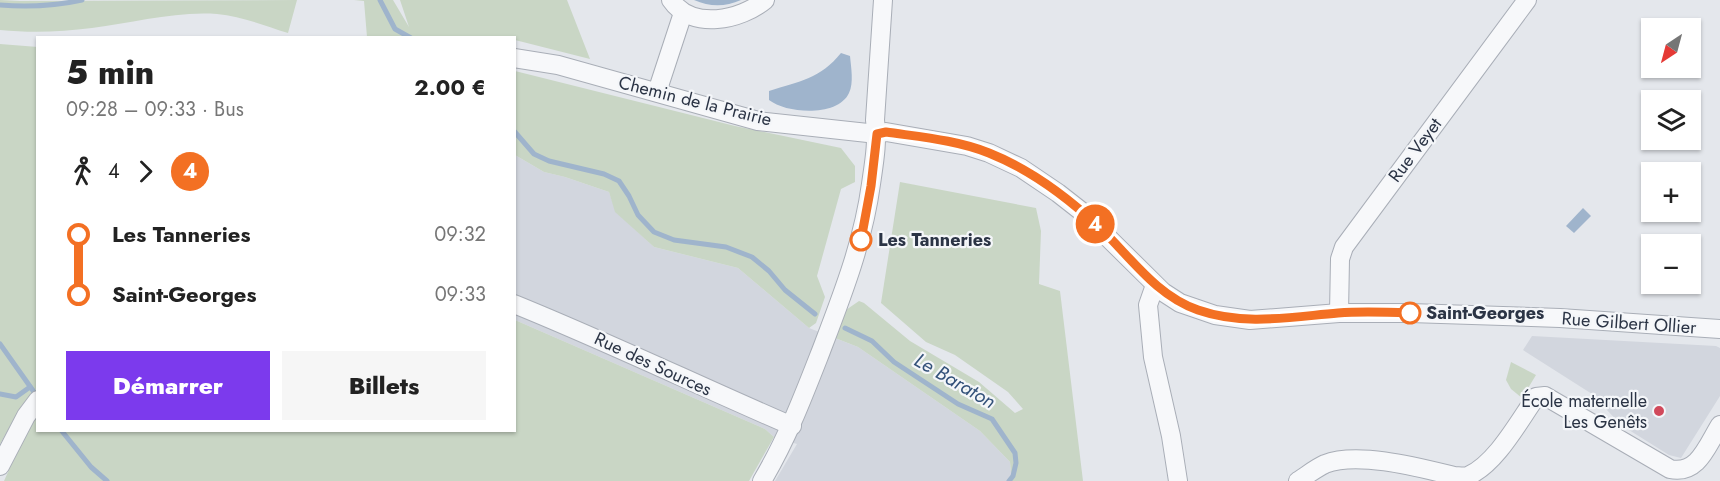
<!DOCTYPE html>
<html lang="fr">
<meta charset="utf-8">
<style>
:root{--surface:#fff;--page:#f6f6f6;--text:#222;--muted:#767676;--accent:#7c3aed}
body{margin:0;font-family:Jost,sans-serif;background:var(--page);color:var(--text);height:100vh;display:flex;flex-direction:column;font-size:22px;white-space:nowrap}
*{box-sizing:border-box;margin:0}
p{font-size:20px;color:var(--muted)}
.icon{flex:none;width:33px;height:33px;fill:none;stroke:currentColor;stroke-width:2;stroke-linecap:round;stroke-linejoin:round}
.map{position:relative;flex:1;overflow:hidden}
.side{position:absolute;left:36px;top:36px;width:480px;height:396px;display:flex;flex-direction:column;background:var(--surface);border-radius:0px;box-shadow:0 2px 4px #0004}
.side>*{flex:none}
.badge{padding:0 12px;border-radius:20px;font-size:21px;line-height:39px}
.needle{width:39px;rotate:216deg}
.tools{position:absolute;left:1641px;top:18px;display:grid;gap:12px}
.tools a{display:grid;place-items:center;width:60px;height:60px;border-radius:0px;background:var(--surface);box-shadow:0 2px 4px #0004;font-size:30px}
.map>.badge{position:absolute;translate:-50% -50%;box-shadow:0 0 0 3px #fff}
.legs{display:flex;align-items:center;gap:9px;height:66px;padding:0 30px;font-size:20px}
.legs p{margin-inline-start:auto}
.summary{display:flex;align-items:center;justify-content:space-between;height:102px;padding:0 30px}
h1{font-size:33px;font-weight:800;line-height:45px}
.action{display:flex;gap:12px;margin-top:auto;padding:12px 30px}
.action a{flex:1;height:69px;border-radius:0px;background:var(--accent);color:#fff;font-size:24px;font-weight:800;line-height:69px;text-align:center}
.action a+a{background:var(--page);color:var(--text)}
ul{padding:0 30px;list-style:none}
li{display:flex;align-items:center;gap:21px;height:60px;font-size:22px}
li i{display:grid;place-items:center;width:9px;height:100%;margin:0 8px;background:currentColor}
li i::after{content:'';width:15px;height:15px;margin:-8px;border:4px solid;border-radius:50%;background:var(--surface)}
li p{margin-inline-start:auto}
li:first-child i{background:linear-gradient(#0000 50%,currentColor 0)}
li:last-child i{background:linear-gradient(currentColor 50%,#0000 0)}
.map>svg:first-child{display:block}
.built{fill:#d2d6de}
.green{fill:#c9d6c5}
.water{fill:#9fb4cc}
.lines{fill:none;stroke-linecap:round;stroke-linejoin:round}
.stream{stroke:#9fb4cc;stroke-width:5}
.minor-casing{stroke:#a9aeb7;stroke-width:20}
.minor{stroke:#f7f8fa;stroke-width:18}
.line-1-casing{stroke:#fff;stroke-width:14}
.line-1{stroke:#f37023;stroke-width:9}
.stop-1-dot{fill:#fff;stroke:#f37023;stroke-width:3}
.poi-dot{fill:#d1495b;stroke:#f4f6f9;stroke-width:2}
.labels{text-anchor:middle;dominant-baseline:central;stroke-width:4.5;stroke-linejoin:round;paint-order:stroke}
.street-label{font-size:18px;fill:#2b3445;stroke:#f4f6f9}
.stop-label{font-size:18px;font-weight:bold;fill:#2b3445;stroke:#f4f6f9;text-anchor:start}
.poi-label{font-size:18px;fill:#2b3445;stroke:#f4f6f9;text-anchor:end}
.water-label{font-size:20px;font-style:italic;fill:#34527a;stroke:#f4f6f9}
</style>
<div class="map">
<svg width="1720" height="481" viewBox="0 0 1720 481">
<rect width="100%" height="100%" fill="#e4e7ec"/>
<g class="built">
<polygon points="515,155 544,172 565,177 609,192 616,212 654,247 738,268 809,328 858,347 980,431 1010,462 1012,481 775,481 797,444 774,437 765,429 515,320"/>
<polygon points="1532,336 1716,346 1720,348 1720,396 1681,458 1669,455 1621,425 1592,394 1523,350"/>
</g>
<g class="green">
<path d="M0,0L20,1L297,0L288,33C265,26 241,16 217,14C175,11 133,23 92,28C61,32 31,33 0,30Z"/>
<polygon points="354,0 393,0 409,27 400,0 567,0 590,59 515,40 514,38 367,37 364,1"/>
<polygon points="0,44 38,47 37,388 22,405 0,444"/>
<polygon points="515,71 735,126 841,148 855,166 855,182 841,189 817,276 825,297 816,323 809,328 738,268 654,247 615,212 609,192 565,177 544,172 515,155"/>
<polygon points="900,182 1036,208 1041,231 1039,284 1060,291 1083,481 1012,481 1010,462 980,431 858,347 835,338 843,312 859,301 864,303 910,341 979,382 1015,413 1023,409 1008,392 955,355 926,342 881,303"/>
<polygon points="515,320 765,429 774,437 749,481 4,481 19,447 37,415 38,430 514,430"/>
<polygon points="1511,362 1536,375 1522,398 1511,389 1506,380"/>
</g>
<g class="water">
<path d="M694,0H741C725,7 710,7 694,0Z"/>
<path d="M841,53L850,56C851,67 854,83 849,93C838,117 787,114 769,100V91C800,81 820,79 841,53Z"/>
<polygon points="1583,208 1591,216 1574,233 1566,226"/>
</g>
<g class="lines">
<g class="stream">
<polyline points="380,0 395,29 411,38"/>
<path d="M0,5C27,7 55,6 82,0"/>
<polyline points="514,131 534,154 549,161 604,174 619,181 629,196 638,215 654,232 674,240 726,247 752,257 769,271 785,290 815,314"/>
<polyline points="845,328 872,341 894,362 958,404 992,419 1015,453 1016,463 1013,476 1009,481"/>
<polyline points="0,344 34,392"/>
<polyline points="0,394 16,397 30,387"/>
<polyline points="61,430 91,467 107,481"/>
</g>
<defs>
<g id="minor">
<path d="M671,0C692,31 741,20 765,0"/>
<polyline points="514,58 558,65 758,121 877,134 886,132 967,146 989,153 1021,168 1058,193 1081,211 1163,292 1180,303 1215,315 1250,320 1339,313 1410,313 1560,318 1720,329"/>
<polyline points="657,92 683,13"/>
<polyline points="1155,285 1148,305 1153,357 1171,436 1178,481"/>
<path d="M514,304C608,342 699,386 792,426"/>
<polyline points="1339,313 1340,259 1344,247 1527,0"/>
<polyline points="0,466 26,416 38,400"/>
<path d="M762,481C787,439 803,397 821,351C842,296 863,243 871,184C874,163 878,141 875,120L883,0"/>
<path d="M1298,481C1306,476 1316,468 1325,464C1358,451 1421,468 1454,476C1458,476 1464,477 1468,476C1496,464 1519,421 1536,397L1545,396L1670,469C1698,475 1707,446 1720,425"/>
</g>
</defs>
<use href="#minor" class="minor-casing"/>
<use href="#minor" class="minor"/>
</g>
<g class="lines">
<defs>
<path id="line-1" d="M861,240L871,186L877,134L886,132C920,137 957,140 989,153C1029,169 1067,197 1098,226C1130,256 1155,295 1198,310C1244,326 1290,317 1338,313C1362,311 1386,312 1410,313"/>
</defs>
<use href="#line-1" class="line-1-casing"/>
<use href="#line-1" class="line-1"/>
</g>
<g class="stop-1-dot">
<circle cx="861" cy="240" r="10"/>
<circle cx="1410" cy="313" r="10"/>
</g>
<circle class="poi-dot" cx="1659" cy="411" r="6"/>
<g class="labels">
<g class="street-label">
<text transform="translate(695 101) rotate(14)">Chemin de la Prairie</text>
<text transform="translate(1415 150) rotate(-53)">Rue Veyet</text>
<text transform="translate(1629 323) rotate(4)">Rue Gilbert Ollier</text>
<text transform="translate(653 364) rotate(25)">Rue des Sources</text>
</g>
<g class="stop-label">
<text x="878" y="240">Les Tanneries</text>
<text x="1426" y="313">Saint-Georges</text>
</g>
<g class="poi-label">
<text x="1647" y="401">École maternelle<tspan x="1647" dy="21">Les Genêts</tspan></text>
</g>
<g class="water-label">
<text transform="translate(955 381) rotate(30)">Le Baraton</text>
</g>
</g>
</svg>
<div class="tools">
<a><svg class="needle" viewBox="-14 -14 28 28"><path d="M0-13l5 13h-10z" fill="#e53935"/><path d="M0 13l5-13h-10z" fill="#767676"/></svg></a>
<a><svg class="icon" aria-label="layers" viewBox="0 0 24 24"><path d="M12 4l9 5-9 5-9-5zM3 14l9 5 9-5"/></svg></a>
<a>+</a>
<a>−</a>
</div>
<b class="badge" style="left:1095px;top:224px;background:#f37023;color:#fff">4</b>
<section class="side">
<div class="summary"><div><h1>5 min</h1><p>09:28 – 09:33 · Bus</p></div><b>2.00 €</b></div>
<div class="legs"><svg class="icon" aria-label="walk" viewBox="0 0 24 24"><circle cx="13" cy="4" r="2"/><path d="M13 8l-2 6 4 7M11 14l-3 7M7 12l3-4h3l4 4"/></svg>4<svg class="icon" aria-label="forward" viewBox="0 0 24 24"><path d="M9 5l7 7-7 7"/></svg><b class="badge" style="background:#f37023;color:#fff">4</b></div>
<ul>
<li><i style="color:#f37023"></i><b>Les Tanneries</b><p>09:32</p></li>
<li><i style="color:#f37023"></i><b>Saint-Georges</b><p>09:33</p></li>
</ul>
<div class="action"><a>Démarrer</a><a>Billets</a></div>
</section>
</div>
